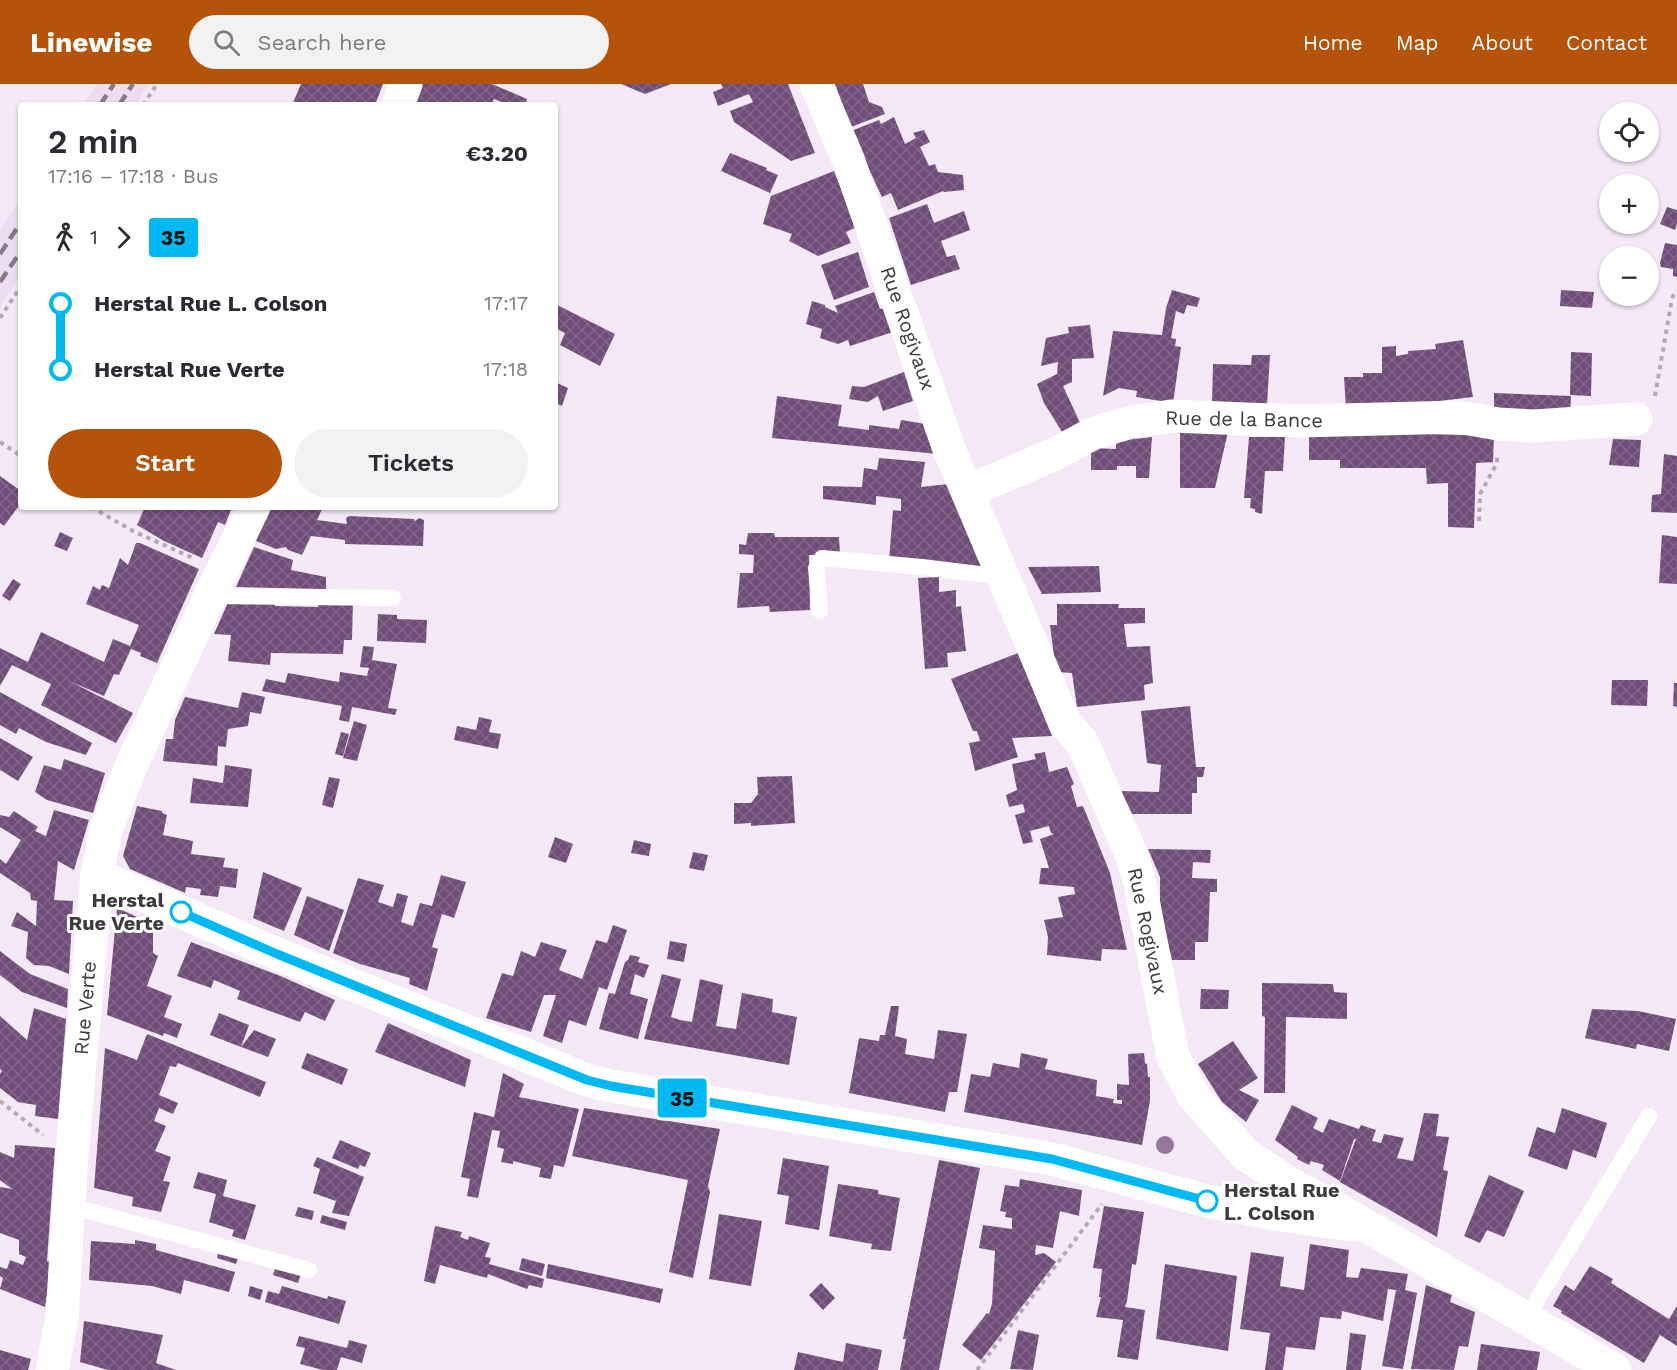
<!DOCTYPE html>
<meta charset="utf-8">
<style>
:root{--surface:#fff;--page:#f2f2f3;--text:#2b2b33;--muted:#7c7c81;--accent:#b45309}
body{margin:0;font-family:"Work Sans",sans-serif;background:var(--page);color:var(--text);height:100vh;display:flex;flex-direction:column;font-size:22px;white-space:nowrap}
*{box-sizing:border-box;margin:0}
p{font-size:20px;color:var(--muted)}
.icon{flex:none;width:33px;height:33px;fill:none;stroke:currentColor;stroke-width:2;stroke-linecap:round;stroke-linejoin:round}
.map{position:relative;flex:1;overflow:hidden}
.sheet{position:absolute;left:18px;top:18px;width:540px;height:408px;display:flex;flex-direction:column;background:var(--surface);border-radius:6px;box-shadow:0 2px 4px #0004}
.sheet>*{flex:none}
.badge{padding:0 12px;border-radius:4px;font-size:21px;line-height:39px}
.buttons{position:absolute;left:1599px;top:18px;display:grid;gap:12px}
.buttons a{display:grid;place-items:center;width:60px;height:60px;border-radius:50%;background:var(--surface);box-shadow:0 2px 4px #0004;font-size:30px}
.map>.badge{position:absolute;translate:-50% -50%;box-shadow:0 0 0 3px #fff}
.legs{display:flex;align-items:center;gap:9px;height:66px;padding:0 30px;font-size:20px}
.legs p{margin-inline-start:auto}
.overview{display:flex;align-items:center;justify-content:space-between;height:102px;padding:0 30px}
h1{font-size:33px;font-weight:600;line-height:45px}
.primary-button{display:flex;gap:12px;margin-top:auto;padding:12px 30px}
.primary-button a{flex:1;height:69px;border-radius:36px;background:var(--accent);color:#fff;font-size:24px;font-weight:600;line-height:69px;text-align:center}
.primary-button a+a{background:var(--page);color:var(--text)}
ul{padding:0 30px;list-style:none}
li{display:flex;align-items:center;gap:21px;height:66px;font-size:22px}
li i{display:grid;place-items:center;width:9px;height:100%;margin:0 8px;background:currentColor}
li i::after{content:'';width:15px;height:15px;margin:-8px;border:4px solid;border-radius:50%;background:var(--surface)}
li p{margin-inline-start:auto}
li:first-child i{background:linear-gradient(#0000 50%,currentColor 0)}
li:last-child i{background:linear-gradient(currentColor 50%,#0000 0)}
header{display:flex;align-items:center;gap:36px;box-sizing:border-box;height:84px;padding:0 30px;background:var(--accent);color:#fff}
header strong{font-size:28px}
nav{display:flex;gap:33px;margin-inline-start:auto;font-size:21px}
.search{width:420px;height:54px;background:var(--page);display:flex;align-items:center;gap:15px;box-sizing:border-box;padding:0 21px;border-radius:33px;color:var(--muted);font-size:22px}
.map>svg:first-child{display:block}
.built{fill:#eeddf2}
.building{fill:url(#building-cross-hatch)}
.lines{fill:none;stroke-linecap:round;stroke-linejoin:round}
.path{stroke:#b4aab6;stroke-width:4;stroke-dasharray:4.5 4.5;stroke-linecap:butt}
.lane{stroke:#fff;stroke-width:16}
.street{stroke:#fff;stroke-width:33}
.secondary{stroke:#fff;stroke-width:33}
.rail{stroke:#837c85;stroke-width:4.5;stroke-dasharray:12 6;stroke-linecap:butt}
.tree{fill:#95769d}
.line-1-casing{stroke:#fff;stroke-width:14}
.line-1{stroke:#00b9f2;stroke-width:9}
.stop-1-dot{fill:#fff;stroke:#00b9f2;stroke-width:3}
.labels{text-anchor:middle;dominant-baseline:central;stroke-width:6;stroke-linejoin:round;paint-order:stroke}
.street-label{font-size:20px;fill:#3f3a40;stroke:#fff}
.stop-label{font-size:20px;font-weight:bold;fill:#3f3a40;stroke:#fff;text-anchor:end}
</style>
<header>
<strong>Linewise</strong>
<div class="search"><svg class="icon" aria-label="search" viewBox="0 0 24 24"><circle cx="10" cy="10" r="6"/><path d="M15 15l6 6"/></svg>Search here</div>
<nav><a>Home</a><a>Map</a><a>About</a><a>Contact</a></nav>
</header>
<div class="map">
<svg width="1677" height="1286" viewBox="0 0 1677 1286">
<defs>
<pattern id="building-cross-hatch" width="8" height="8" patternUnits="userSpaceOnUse" patternTransform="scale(1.5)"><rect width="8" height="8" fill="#714e7a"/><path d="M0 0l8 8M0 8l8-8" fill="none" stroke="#826689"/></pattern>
</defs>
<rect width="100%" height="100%" fill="#f5e9f8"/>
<g class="built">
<polygon points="97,0 149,0 135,21 83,21"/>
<polygon points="21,114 21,192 0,223 0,146"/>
</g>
<g class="building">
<polygon points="301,0 383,0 375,21 292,21"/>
<polygon points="419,0 492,0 527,15 525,21 503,21 504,19 494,15 491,21 483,18 481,21 412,21"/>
<polygon points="621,0 671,0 645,10"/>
<polygon points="721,0 788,0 815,69 791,77 734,38 730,27 753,18 749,10 718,22 713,8 723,4"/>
<polygon points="835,0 863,0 869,18 882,23 885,30 851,43"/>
<polygon points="894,33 905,60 916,54 913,49 924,46 930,58 920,63 929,82 935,80 938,88 963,91 964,106 944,108 943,107 898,126 891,109 882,113 851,47 879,36 881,40"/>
<polygon points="730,69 767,84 766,86 778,91 770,109 721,87"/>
<polygon points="834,87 857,143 846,148 851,159 818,172 789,157 792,150 763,140 771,112"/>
<polygon points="927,120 934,139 964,127 970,146 941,157 947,173 955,171 960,185 911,201 889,134"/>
<polygon points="1667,123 1677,126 1677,140 1675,146 1660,140"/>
<polygon points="1665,159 1677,161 1677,193 1673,192 1673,185 1661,183 1660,179"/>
<polygon points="858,168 869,203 834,216 821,181"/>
<polygon points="1172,206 1200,214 1197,223 1187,221 1184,230 1176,227 1171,254 1176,255 1175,262 1181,263 1173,319 1136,313 1137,307 1119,304 1103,312 1113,247 1162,251 1166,224"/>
<polygon points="1561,206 1594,208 1592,224 1560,222"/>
<polygon points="874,208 880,225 885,224 893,248 850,262 848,256 838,260 820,254 822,245 806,240 812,217 825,221 825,223 838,229 835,222"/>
<polygon points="555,220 615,250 600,282 560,261 565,249 555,244"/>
<polygon points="1090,241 1094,274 1072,275 1072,298 1063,302 1081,341 1064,351 1044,319 1037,300 1057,290 1058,278 1041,282 1046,254 1069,249 1068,243"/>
<polygon points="1463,256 1473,313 1414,320 1346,324 1344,293 1363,293 1363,289 1382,289 1382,263 1396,262 1396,272 1408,270 1408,267 1436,265 1435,260"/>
<polygon points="1571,268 1592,269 1591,312 1570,311"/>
<polygon points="1252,271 1270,271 1267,321 1212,319 1213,280 1251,281"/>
<polygon points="904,288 913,317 883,327 878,312 868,318 849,315 852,302 864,303"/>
<polygon points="555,298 568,304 562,322 555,319"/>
<polygon points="1494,309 1571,312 1570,334 1494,334"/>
<polygon points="777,312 842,321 838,342 869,346 869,341 899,345 901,336 926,340 938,370 772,354"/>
<polygon points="1228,348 1215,404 1180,404 1180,349"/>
<polygon points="1427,350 1494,352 1493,378 1476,379 1474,444 1448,443 1448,399 1427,400 1426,384 1340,384 1340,376 1309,376 1309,351"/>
<polygon points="1135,353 1135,355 1152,353 1149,394 1136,394 1136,382 1117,382 1117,386 1091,386 1091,364 1116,365 1116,357"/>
<polygon points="1249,353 1285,353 1283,387 1265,387 1262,430 1255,428 1255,425 1250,424 1251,414 1244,414"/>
<polygon points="1613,355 1641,356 1639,383 1609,381"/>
<polygon points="1664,370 1677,372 1677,429 1651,428 1652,411 1661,410"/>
<polygon points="879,374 925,378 921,403 948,400 983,486 889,476 893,426 901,427 901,415 876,412 876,421 823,415 823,402 862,403 864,384 877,386"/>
<polygon points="0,392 21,407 21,419 4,442 0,439"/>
<polygon points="145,423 232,423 225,441 218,438 202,474 164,457 137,441"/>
<polygon points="270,423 323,423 317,436 347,440 346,434 349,432 414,435 415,437 419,434 424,436 423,462 345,460 345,456 311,452 302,471 288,466 286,463 276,465 256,457"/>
<polygon points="60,448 73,454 67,467 54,462"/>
<polygon points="748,449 774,449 775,453 839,453 840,470 809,471 810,526 770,528 769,522 737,524 740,489 753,489 754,471 739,470 739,460 746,461"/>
<polygon points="1662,451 1677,453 1677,500 1659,499"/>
<polygon points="136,459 140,459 199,485 157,579 140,572 141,569 131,565 119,591 114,590 104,612 69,597 133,629 116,659 41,621 51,600 12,581 0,602 0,564 28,578 41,548 104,578 113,555 130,562 139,541 86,520 93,502 100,506 102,501 109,504 120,474 128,481"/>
<polygon points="254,463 293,476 291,486 326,493 326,505 236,503"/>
<polygon points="1099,482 1101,508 1042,510 1028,483"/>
<polygon points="939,493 939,508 956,506 956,523 961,522 966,567 947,569 948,583 925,585 918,494"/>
<polygon points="13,495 21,500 10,517 2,512"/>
<polygon points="230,514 274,515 275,522 318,523 318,519 353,518 352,556 344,556 343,570 271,569 270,581 228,577 231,551 214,550"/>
<polygon points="1057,520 1119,520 1118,524 1145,524 1145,539 1124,540 1127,563 1150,562 1153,599 1144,601 1145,616 1077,623 1072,589 1056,588 1050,541 1057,541"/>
<polygon points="378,530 397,531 397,535 427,536 426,559 377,557"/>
<polygon points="363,562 374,563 372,576 397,580 388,624 397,625 395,631 352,623 349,638 339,636 342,622 262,607 266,595 285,599 288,589 339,598 340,588 367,592 369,584 360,583"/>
<polygon points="1018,569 1052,652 1012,654 1018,673 975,687 969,659 980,657 977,647 973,647 951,595"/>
<polygon points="1612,596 1648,596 1647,622 1611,621"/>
<polygon points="1674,599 1677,599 1677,623 1673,622"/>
<polygon points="0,608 92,659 86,671 46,658 19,644 16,650 0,641"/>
<polygon points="242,608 265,613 261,630 250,628 248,642 228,645 226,663 218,662 217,682 163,677 166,655 173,655 175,636 185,613 238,624"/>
<polygon points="1190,622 1196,683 1205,683 1203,693 1197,693 1197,709 1192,709 1192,730 1132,730 1121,707 1159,708 1161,681 1147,679 1141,627"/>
<polygon points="479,633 492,636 489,648 501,650 498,665 454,656 457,642 476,646"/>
<polygon points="354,637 367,641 357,677 343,674"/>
<polygon points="341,648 349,650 343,672 335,670"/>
<polygon points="0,654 33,673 18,697 0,686"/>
<polygon points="1045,668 1049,688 1067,683 1074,700 1071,702 1077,723 1083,722 1110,789 1127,866 1102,865 1101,877 1047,871 1048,853 1044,836 1063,833 1058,813 1075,810 1074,803 1039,800 1041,784 1049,784 1040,755 1054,750 1051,749 1049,742 1030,747 1033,758 1023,760 1015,731 1025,728 1023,720 1009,723 1006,711 1017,706 1012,680 1036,675 1034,670"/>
<polygon points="64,675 105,689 93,729 47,716 35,708 44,681 61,686"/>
<polygon points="225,681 252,685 248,723 190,719 193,694 223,699"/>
<polygon points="792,692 795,739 751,742 751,739 734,740 734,719 751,719 758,710 757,693"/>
<polygon points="329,693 340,695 333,724 322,721"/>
<polygon points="137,722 162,727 162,729 167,731 163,751 193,757 191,770 225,774 223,783 238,785 236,804 220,802 218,813 200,811 201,805 186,803 185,809 130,785 123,772"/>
<polygon points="54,726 89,736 74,786 58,777 54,816 73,817 69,890 49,882 34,881 26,874 28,848 11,842 17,828 36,842 37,817 31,816 30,809 0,789 0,775 6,780 21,756 0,743 0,731 9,733 14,727 38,743 35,747 46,752"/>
<polygon points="555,753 573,760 566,779 548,773"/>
<polygon points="634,756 651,760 649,772 631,769"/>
<polygon points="1148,765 1211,766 1210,779 1193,778 1192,794 1217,795 1217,808 1210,808 1208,858 1195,858 1195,876 1172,876 1160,824 1160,793"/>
<polygon points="693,768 708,771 704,787 689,784"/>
<polygon points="263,788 302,804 284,847 253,834"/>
<polygon points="441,791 466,798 454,834 442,830 432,863 438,865 427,907 409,900 410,894 360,880 333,869 358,794 384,801 378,818 393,823 397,809 408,812 401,838 413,842 420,819 432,822"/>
<polygon points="307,812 344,826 329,867 294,851"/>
<polygon points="117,824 153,840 153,869 158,872 147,902 172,912 164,933 182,940 177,954 164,949 163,952 107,931"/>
<polygon points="613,841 627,846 607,906 599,903 586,942 569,936 562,959 543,952 556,911 544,911 531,948 486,934 502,889 513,892 521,867 535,873 541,858 567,866 559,886 582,895 596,856 607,859"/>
<polygon points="670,857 687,860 684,878 667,875"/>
<polygon points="191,858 278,891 335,916 325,937 305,928 300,938 237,915 240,907 214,896 211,904 177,892"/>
<polygon points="0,867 30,890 68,905 67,924 22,908 0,891"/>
<polygon points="630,871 640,873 638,878 649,881 644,894 635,890 630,910 648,915 638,955 599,945 609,909 615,910 625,878 628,876"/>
<polygon points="662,890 681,895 671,933 680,936 692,938 700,895 723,901 716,942 736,945 742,909 773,915 772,928 797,933 789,981 644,955"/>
<polygon points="1262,899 1333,900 1334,908 1347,909 1347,935 1286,933 1285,1009 1264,1009 1265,933 1262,932"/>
<polygon points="1201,905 1229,906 1228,925 1200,925"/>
<polygon points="891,922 899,922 895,952 907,955 905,970 934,975 938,946 967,950 957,1008 949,1008 945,1028 849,1009 859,954 879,957 880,951 885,951"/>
<polygon points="34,924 66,935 58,1035 35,1032 36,1021 18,1018 0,1004 0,990 2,987 0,985 0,932 27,956"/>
<polygon points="1592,925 1638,927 1676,935 1669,967 1637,960 1636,965 1585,954"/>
<polygon points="219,929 249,941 241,963 210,951"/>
<polygon points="388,939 471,976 465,1003 375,968"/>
<polygon points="254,946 276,955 268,973 241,963"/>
<polygon points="147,950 266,998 260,1013 178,979 176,983 170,982 159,1011 178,1019 173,1030 159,1024 154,1037 166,1042 155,1067 171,1073 163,1097 170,1098 161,1128 132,1122 133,1113 94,1104 105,964 137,976"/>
<polygon points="1233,957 1258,994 1239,1006 1259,1016 1246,1038 1222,1018 1198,980"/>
<polygon points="307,969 348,985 342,1001 301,984"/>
<polygon points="1021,969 1048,975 1045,985 1097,996 1096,1012 1114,1015 1113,1019 1122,1020 1122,1016 1117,1016 1117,1000 1129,1001 1128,970 1144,969 1145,979 1147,980 1148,993 1150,993 1150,1017 1142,1061 964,1028 971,990 990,993 993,979 1019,984"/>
<polygon points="503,989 524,1000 519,1013 579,1025 564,1083 554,1081 551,1095 539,1093 541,1084 513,1077 513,1080 501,1078 504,1065 497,1063 500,1047 492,1046 478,1114 467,1112 470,1095 461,1093 474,1028 494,1033"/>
<polygon points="1292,1021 1318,1034 1313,1044 1323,1049 1329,1035 1359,1045 1361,1041 1376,1046 1372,1057 1381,1059 1384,1050 1404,1054 1397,1074 1413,1077 1424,1029 1439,1030 1436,1052 1449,1053 1443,1086 1448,1087 1437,1153 1340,1098 1356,1055 1354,1055 1340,1097 1322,1086 1324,1081 1311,1077 1309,1081 1297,1075 1298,1073 1275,1056"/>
<polygon points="584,1024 720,1045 708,1102 710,1108 693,1194 669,1188 688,1096 572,1072"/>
<polygon points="1562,1024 1607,1039 1596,1074 1573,1066 1567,1086 1528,1072 1537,1043 1555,1049"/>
<polygon points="340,1056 371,1069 365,1083 360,1081 358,1085 332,1074"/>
<polygon points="15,1061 55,1064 47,1177 52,1179 45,1223 0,1205 3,1194 0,1192 0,1183 7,1185 10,1176 23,1181 26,1173 19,1170 19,1156 0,1149 0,1103 12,1105 0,1096 0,1068 14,1074"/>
<polygon points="317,1073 364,1093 349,1132 332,1129 336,1117 313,1109 320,1085 313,1082"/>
<polygon points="783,1074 829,1082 819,1146 785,1140 789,1112 777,1110"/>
<polygon points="939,1076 980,1084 939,1286 900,1286 906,1255 903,1255"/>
<polygon points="198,1088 227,1096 223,1112 256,1121 245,1156 232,1152 234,1146 209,1138 216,1110 193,1104"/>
<polygon points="1489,1091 1524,1107 1504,1153 1487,1146 1480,1159 1464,1152"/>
<polygon points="1020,1095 1082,1106 1079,1132 1060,1127 1053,1164 1036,1161 1035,1171 1044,1169 1056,1178 981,1276 962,1261 987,1229 989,1230 992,1220 995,1167 979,1164 983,1141 1012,1145 1012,1134 1005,1133 1006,1128 1000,1127 1005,1101 1019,1103"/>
<polygon points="838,1100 878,1106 878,1110 900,1114 891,1167 871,1165 872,1160 829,1152"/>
<polygon points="1104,1122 1144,1128 1136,1181 1132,1180 1127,1217 1125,1223 1145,1226 1138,1276 1117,1273 1123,1236 1096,1233 1101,1213 1099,1213 1102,1185 1093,1184"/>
<polygon points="298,1123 314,1127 312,1136 295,1132"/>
<polygon points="719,1130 762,1137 751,1202 709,1195"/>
<polygon points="322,1131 347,1138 345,1146 320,1139"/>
<polygon points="435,1142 462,1148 460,1153 468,1156 469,1152 490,1159 485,1173 491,1174 489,1180 544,1195 542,1204 529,1201 527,1205 488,1190 487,1194 440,1181 435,1200 424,1197"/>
<polygon points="135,1156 156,1160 156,1166 235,1188 229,1208 184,1196 181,1210 152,1202 89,1196 91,1157 135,1160"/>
<polygon points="1310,1160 1349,1166 1346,1193 1358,1194 1361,1184 1408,1190 1405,1206 1417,1209 1403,1285 1382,1282 1396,1206 1388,1205 1383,1237 1342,1227 1341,1235 1320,1233 1315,1266 1286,1263 1283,1286 1265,1286 1270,1249 1240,1245 1251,1168 1284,1173 1280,1202 1304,1206"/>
<polygon points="220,1162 240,1168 236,1180 217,1174"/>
<polygon points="522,1174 545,1180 542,1192 519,1186"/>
<polygon points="277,1178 302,1186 298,1199 273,1191"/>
<polygon points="548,1180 663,1205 660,1219 546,1194"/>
<polygon points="1165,1180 1237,1192 1228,1267 1156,1255"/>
<polygon points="1590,1182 1613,1195 1611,1199 1669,1235 1677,1222 1677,1262 1660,1251 1644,1279 1561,1229 1562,1227 1553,1222 1565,1201 1574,1207"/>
<polygon points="821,1199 835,1214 823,1226 809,1211"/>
<polygon points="1426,1201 1452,1211 1450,1218 1475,1228 1468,1263 1459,1262 1454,1286 1411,1285"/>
<polygon points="250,1202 263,1206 260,1216 248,1212"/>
<polygon points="282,1202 327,1215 328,1212 346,1217 339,1240 265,1218 268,1207 279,1210"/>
<polygon points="84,1237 163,1251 156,1279 176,1286 108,1286 80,1278"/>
<polygon points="1018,1246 1039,1251 1033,1286 1010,1285"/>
<polygon points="1350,1249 1366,1251 1361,1286 1346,1286"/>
<polygon points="299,1252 347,1264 349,1256 367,1261 362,1279 341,1273 337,1286 323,1286 300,1280 305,1264 296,1262"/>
<polygon points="846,1259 882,1266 878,1286 794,1286 798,1268 843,1278"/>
<polygon points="1481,1260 1540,1268 1537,1286 1477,1286"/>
<polygon points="0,1266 31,1275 28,1286 0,1286"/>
</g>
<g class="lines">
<g class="path">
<polyline points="143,21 157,0"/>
<polyline points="0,234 21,202"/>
<polyline points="1655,312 1671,220 1673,212 1677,208"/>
<polyline points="0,358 21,372"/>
<polyline points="91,423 133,447 195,475"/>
<polyline points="1479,437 1480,410 1497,379 1497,371"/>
<polyline points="0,1017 43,1051"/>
<polyline points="977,1286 1102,1120"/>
</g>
<g class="lane">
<polyline points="210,512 393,514"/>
<polyline points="820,527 816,484 822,474 922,483 987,491 1002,487"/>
<polyline points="70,1122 309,1186"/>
<polyline points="1526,1234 1649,1032"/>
</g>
<polyline class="street" points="968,407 1053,371 1094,349 1132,338 1171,332 1300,337 1459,333 1498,340 1535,342 1636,335"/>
<g class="secondary">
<polyline points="816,0 848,75 949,365 1065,639 1082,658 1132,772 1140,800 1173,973 1193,1011 1245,1070 1287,1098 1339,1126 1615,1286"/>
<polyline points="398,21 406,0"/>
<polyline points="97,791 277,870 587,996 611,1002 1052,1075 1207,1117 1275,1130 1350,1141"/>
<polyline points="52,1286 62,1234 72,1069 97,791 106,745 132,680 210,512 254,423"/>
</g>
<g class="rail">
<polyline points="100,21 114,0"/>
<polyline points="119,21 133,0"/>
<polyline points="0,170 21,138"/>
<polyline points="0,198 21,167"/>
</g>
</g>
<circle class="tree" cx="1165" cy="1061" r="9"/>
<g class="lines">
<defs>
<polyline id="line-1" points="181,828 277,870 587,996 611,1002 1052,1075 1207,1117"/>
</defs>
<use href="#line-1" class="line-1-casing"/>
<use href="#line-1" class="line-1"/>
</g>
<g class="stop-1-dot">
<circle cx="181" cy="828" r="10"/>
<circle cx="1207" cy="1117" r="10"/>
</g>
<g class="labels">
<g class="street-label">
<text transform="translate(908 244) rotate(71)">Rue Rogivaux</text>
<text transform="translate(1244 335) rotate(1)">Rue de la Bance</text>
<text transform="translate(1148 847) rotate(78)">Rue Rogivaux</text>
<text transform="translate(85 924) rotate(-85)">Rue Verte</text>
</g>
<g class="stop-label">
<text x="164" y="816">Herstal<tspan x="164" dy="23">Rue Verte</tspan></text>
<text x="1224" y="1106" text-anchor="start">Herstal Rue<tspan x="1224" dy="23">L. Colson</tspan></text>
</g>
</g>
</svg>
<div class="buttons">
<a><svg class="icon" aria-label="locate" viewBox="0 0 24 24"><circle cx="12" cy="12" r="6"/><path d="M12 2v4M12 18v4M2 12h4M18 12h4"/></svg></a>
<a>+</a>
<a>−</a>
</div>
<b class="badge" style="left:682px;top:1014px;background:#00b9f2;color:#111">35</b>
<section class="sheet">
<div class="overview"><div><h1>2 min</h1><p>17:16 – 17:18 · Bus</p></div><b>€3.20</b></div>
<div class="legs"><svg class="icon" aria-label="walk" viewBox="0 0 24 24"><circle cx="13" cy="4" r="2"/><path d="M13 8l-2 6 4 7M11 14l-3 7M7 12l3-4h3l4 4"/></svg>1<svg class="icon" aria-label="forward" viewBox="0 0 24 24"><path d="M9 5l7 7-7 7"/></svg><b class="badge" style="background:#00b9f2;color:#111">35</b></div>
<ul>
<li><i style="color:#00b9f2"></i><b>Herstal Rue L. Colson</b><p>17:17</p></li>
<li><i style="color:#00b9f2"></i><b>Herstal Rue Verte</b><p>17:18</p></li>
</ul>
<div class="primary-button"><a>Start</a><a>Tickets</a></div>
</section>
</div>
